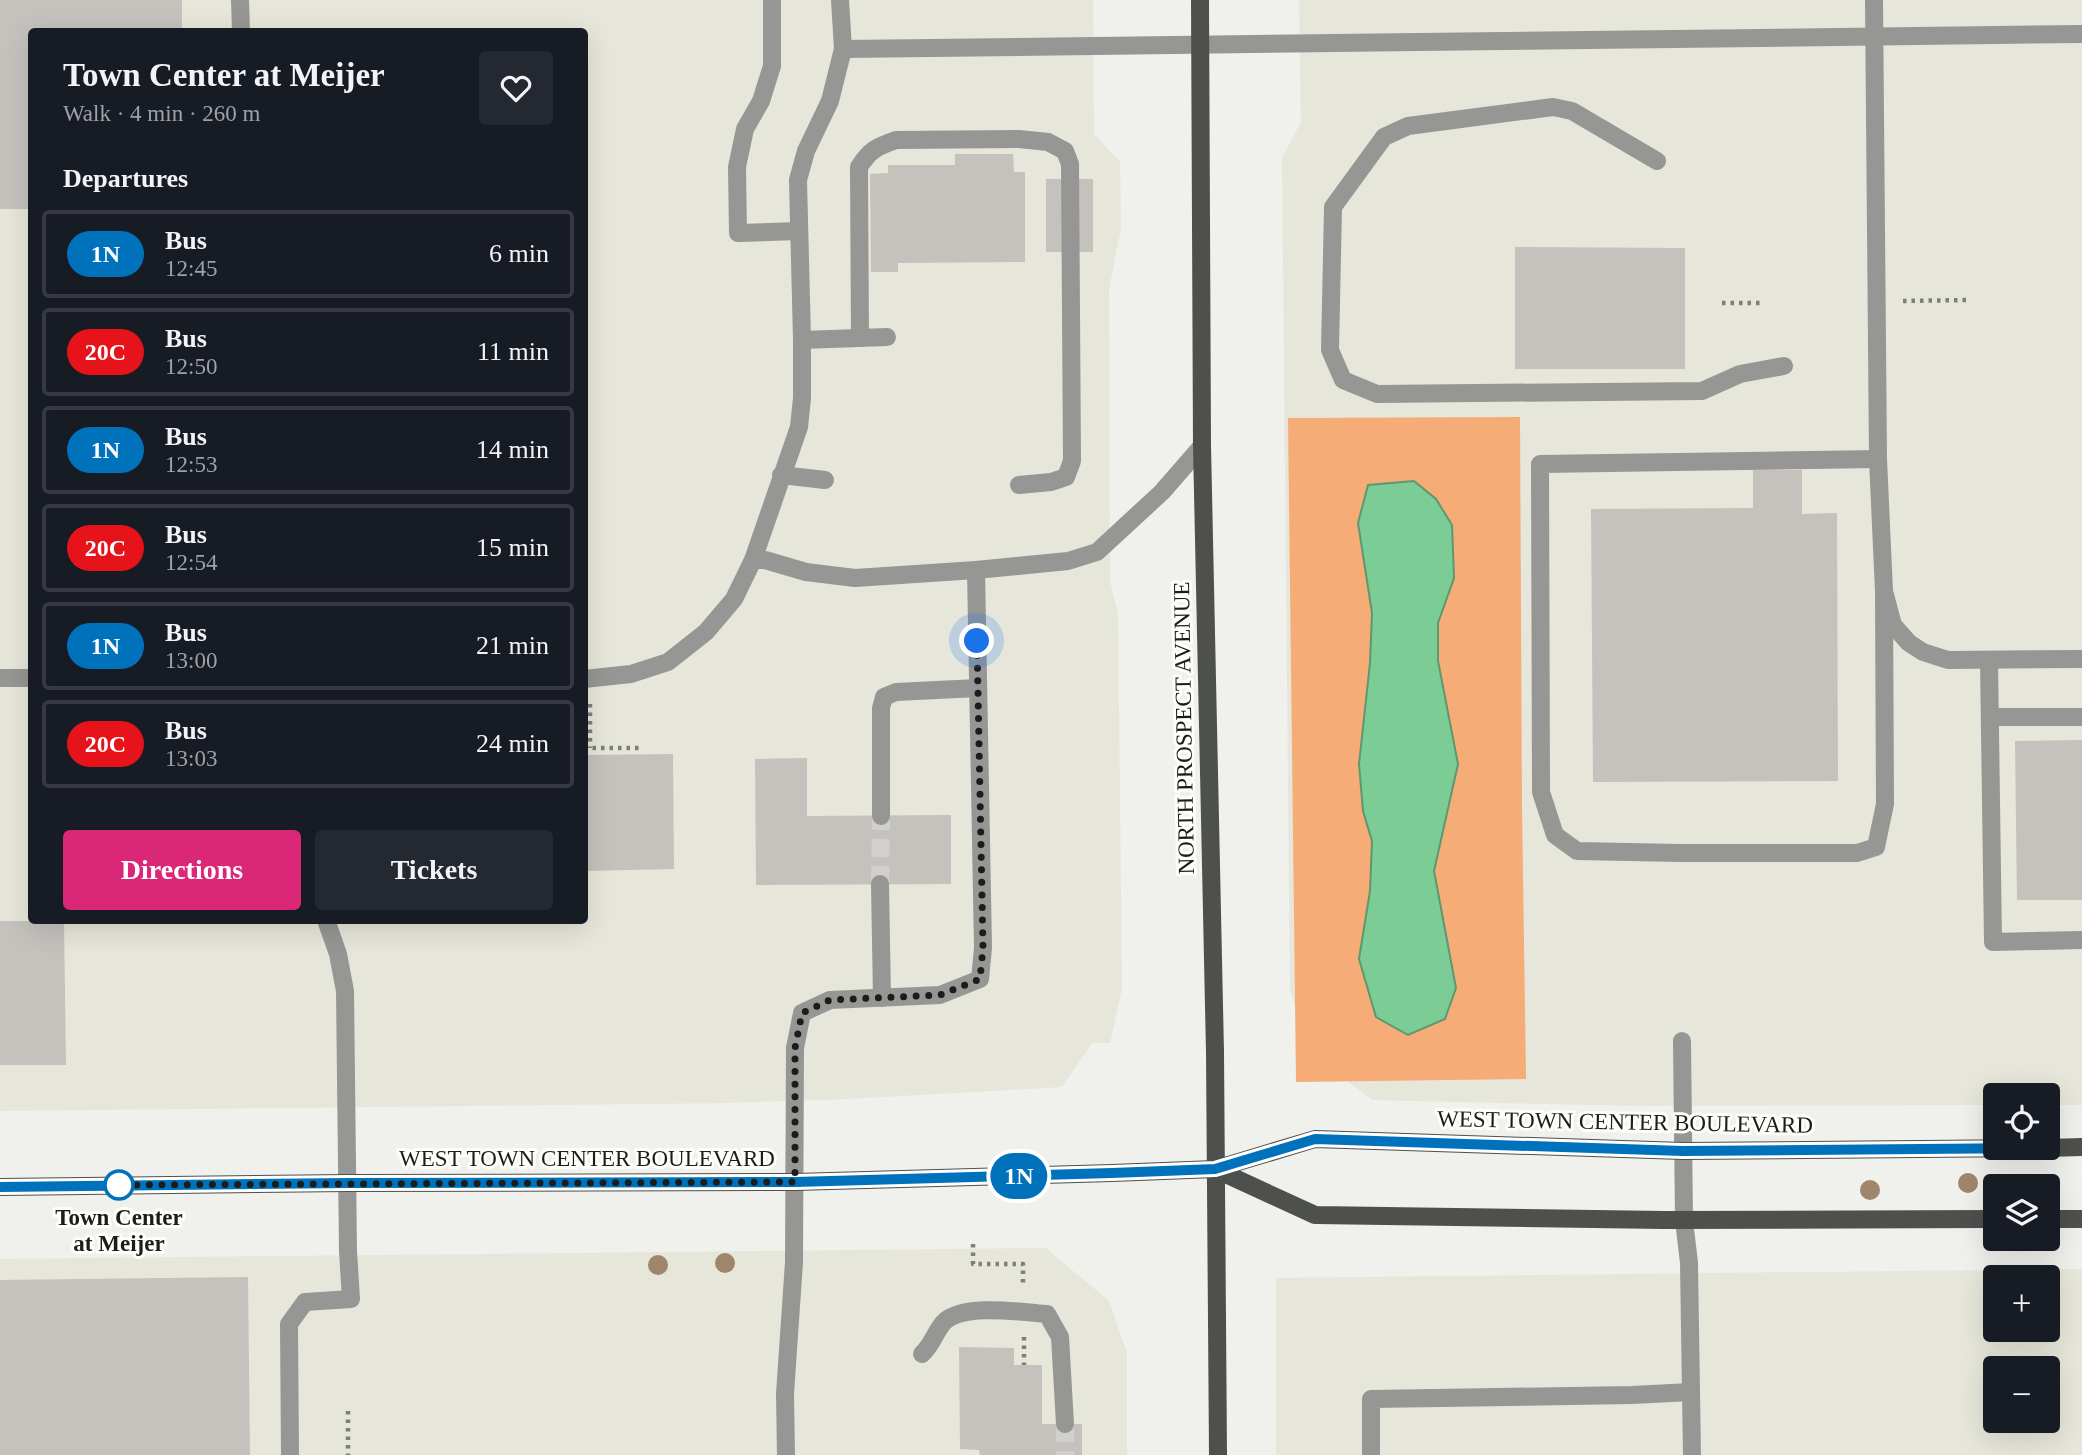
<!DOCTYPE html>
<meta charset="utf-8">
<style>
:root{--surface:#171b24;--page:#242831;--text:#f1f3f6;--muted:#9ea1a6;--line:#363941;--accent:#db2777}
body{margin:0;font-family:"Times New Roman",serif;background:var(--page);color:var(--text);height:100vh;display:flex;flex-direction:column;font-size:26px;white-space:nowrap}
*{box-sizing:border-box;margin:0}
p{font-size:23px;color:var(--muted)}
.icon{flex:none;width:38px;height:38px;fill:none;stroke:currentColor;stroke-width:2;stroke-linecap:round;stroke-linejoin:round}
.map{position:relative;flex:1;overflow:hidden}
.drawer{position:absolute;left:28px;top:28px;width:560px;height:896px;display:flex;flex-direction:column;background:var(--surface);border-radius:7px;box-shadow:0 7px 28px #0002}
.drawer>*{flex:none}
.badge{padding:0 14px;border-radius:23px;font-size:24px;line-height:46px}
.controls{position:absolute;left:1983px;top:1083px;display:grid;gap:14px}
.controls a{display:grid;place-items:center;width:77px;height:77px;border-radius:7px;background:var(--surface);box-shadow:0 7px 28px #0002;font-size:35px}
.you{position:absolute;width:35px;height:35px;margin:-18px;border:5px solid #fff;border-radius:50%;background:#1a73e8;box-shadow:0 0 0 10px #1a73e833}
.map>.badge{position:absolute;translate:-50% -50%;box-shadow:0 0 0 4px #fff}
h2{padding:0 35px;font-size:26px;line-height:63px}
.round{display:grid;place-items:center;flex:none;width:74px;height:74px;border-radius:7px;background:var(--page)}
.overview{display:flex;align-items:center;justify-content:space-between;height:119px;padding:0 35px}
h1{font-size:33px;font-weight:800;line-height:52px}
.primary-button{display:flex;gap:14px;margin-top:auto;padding:14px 35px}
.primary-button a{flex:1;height:80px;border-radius:7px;background:var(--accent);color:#fff;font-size:28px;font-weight:800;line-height:80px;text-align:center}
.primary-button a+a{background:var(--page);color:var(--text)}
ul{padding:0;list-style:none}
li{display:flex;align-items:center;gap:21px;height:88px;margin:0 14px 10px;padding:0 21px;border:4px solid var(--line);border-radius:7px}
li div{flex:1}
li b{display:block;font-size:26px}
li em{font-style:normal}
li .badge{min-width:77px;font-weight:700;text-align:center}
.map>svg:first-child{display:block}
.built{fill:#e6e6da;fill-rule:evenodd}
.green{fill:#f5ac76}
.water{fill:#7ccc95;stroke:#5f9770;stroke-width:2}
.building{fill:#c5c2be}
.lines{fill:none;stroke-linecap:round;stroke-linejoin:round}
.minor-tunnel{stroke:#d0d0cd;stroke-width:18;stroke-dasharray:18 9;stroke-linecap:butt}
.path{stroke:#7e7e7c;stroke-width:4.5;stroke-dasharray:3.5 5;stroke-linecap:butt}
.minor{stroke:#969795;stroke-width:18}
.major{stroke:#4e504d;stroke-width:18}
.tree{fill:#9f856b}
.line-casing{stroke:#fff;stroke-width:16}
.line{stroke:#0072bc;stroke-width:10}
.walk{stroke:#1c1c1b;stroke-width:7;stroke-dasharray:0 12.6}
.stop-dot{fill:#fff;stroke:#0072bc;stroke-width:3.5}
.labels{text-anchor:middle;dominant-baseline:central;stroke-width:6;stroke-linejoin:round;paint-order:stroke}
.street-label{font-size:23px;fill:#1c1c1b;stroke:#fefef9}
.stop-label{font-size:23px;font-weight:bold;fill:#1c1c1b;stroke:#fefef9}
</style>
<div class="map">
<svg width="2082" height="1455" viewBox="0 0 2082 1455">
<rect width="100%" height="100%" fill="#f0f0ec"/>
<g class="built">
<path d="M0,0H1093L1094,134L1120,162L1121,228L1109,289L1110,581L1118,614L1122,989L1110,1043H1092L1062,1087L846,1099L728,1103L0,1111ZM32,32H584V920H32Z"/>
<polygon points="1299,0 2082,0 2082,1105 2048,1105 2048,1096 1995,1096 1995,1105 1641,1106 1372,1100 1308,1050 1290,990 1282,158 1301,122"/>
<polygon points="1046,1248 1109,1301 1127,1353 1127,1455 0,1455 0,1259"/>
<path d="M2082,1269V1455H1276V1278ZM1995,1278H2048V1330H1995ZM1995,1368H2048V1421H1995Z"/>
</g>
<polygon class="green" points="1520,417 1522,808 1526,1079 1296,1082 1288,418"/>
<polygon class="water" points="1414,481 1436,499 1452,525 1454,578 1438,623 1438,661 1458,764 1434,871 1456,988 1445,1019 1408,1035 1376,1017 1359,959 1370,891 1372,841 1363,811 1359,764 1370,663 1372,613 1358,523 1368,485"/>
<g class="building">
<polygon points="0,0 182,0 182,32 32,32 32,209 0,209"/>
<polygon points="955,154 1013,154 1014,172 1025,172 1025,262 898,263 898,272 871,272 870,174 888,173 888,165 955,165"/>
<rect x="1046" y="179" width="47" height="73"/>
<polygon points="1515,247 1685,248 1685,369 1515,369"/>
<polygon points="1753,470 1802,470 1802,514 1837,513 1838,781 1593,782 1591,509 1753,508"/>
<polygon points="2082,740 2082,900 2017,900 2015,741"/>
<polygon points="673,754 674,869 584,871 584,755"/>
<polygon points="807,758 807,816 951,815 951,884 756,885 755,759"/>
<polygon points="0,921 64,921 66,1065 0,1065"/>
<polygon points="248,1277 250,1455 0,1455 0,1280"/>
<polygon points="959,1347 1014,1348 1014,1365 1042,1365 1042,1424 1082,1424 1082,1455 980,1455 979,1450 960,1449"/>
</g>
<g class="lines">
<g class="minor-tunnel">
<polyline points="880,884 881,816"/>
<polyline points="1065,1424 1065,1455"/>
</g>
<g class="path">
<polyline points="1903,301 1967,300"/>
<polyline points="1722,303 1761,303"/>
<polyline points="590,704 590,748"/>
<polyline points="584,748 639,748"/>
<polyline points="973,1244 973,1264 1023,1264 1023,1285"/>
<polyline points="1024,1337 1024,1365"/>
<polyline points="348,1411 348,1455"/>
</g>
<g class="minor">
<polyline points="240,0 241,32"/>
<polyline points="772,0 772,66 761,101 745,129 737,167 738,233 798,231"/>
<polyline points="1874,0 1878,459 1884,591 1893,625 1909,643 1923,652 1948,660 2082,659"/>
<polyline points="843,49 2082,34"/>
<polyline points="1657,161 1572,111 1553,107 1408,126 1384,137 1333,207 1330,350 1343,380 1377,394 1702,391 1740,374 1784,366"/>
<path d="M860,338L859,167C870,150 876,147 896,140L1019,139L1048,142L1065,151L1070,164L1072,461L1066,477L1051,482L1019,485"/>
<polyline points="802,340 887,337"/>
<polyline points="1878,459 1540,464 1541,792 1555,835 1577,851 1680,853 1857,853 1876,847 1885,804 1884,591"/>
<polyline points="781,475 825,480"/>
<polyline points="753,560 765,560 806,572 855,578 976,570 1068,561 1097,552 1162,492 1202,446"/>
<polyline points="1989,660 1993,942 2082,940"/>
<polyline points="0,678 32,678"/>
<polyline points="584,679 631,674 668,662 706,632 734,599 753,560 799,427 802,398 802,340 798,180 806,151 830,101 843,49 840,0"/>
<polyline points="1990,717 2082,717"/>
<polyline points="881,816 881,708 884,697 896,692 978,688"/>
<polyline points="880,884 882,998"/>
<polyline points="1682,1041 1684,1220 1689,1263 1692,1455"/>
<path d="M922,1354C932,1345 935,1332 944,1322C963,1303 1021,1312 1047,1314L1060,1337L1065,1424"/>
<polyline points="290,1455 289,1324 305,1302 351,1299 348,1251 345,991 338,954 326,920"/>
<polyline points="786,1455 785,1394 794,1262 795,1048 802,1013 830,1000 940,995 980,979 983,948 976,570"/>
<polyline points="1371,1455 1371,1399 1632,1395 1691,1392"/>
</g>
<g class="major">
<polyline points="1200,0 1202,446 1215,1052 1218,1455"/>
<polyline points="2048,1148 2082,1147"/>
<polyline points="1215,1169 1315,1215 1664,1220 1995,1219"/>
<polyline points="0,1187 348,1183 795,1182 1112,1173 1215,1169 1315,1139 1683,1151 2038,1148"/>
<polyline points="2048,1219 2082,1219"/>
</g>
</g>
<g class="tree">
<circle cx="1968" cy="1183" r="10"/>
<circle cx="1870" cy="1190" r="10"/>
<circle cx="725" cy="1263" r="10"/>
<circle cx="658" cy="1265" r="10"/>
</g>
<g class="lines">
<defs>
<polyline id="line" points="0,1187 348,1183 795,1182 1112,1173 1215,1169 1315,1139 1683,1151 2034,1148"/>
</defs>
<use href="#line" class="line-casing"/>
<use href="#line" class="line"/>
<polyline class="walk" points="119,1185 109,1185 795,1182 795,1048 802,1013 830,1000 940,995 980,979 983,948 977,641"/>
</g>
<circle class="stop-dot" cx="119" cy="1185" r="14"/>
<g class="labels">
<g class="street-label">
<text transform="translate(1184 728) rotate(-91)">NORTH PROSPECT AVENUE</text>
<text transform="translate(1625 1122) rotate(1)">WEST TOWN CENTER BOULEVARD</text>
<text x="587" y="1158">WEST TOWN CENTER BOULEVARD</text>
</g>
<g class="stop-label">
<text x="119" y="1217">Town Center<tspan x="119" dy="26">at Meijer</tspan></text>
</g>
</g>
</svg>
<div class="controls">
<a><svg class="icon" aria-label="locate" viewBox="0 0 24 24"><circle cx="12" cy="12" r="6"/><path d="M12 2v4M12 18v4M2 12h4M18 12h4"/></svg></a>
<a><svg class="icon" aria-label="layers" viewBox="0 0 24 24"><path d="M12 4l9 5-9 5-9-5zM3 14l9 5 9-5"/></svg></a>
<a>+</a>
<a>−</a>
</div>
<div class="you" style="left:977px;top:641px"></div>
<b class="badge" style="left:1019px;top:1176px;background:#0072bc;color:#fff">1N</b>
<section class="drawer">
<div class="overview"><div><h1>Town Center at Meijer</h1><p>Walk · 4 min · 260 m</p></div><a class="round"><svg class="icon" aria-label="heart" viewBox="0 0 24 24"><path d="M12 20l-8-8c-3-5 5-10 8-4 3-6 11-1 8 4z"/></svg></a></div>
<h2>Departures</h2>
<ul>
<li><span class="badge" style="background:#0072bc;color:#fff">1N</span><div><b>Bus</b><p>12:45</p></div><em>6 min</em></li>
<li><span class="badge" style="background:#e7131a;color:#fff">20C</span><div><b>Bus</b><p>12:50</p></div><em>11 min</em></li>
<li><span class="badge" style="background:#0072bc;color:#fff">1N</span><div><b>Bus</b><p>12:53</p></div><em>14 min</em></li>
<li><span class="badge" style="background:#e7131a;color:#fff">20C</span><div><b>Bus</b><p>12:54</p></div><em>15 min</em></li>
<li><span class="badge" style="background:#0072bc;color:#fff">1N</span><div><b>Bus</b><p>13:00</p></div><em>21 min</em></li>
<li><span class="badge" style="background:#e7131a;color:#fff">20C</span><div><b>Bus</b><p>13:03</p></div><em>24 min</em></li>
</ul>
<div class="primary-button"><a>Directions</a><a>Tickets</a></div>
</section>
</div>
